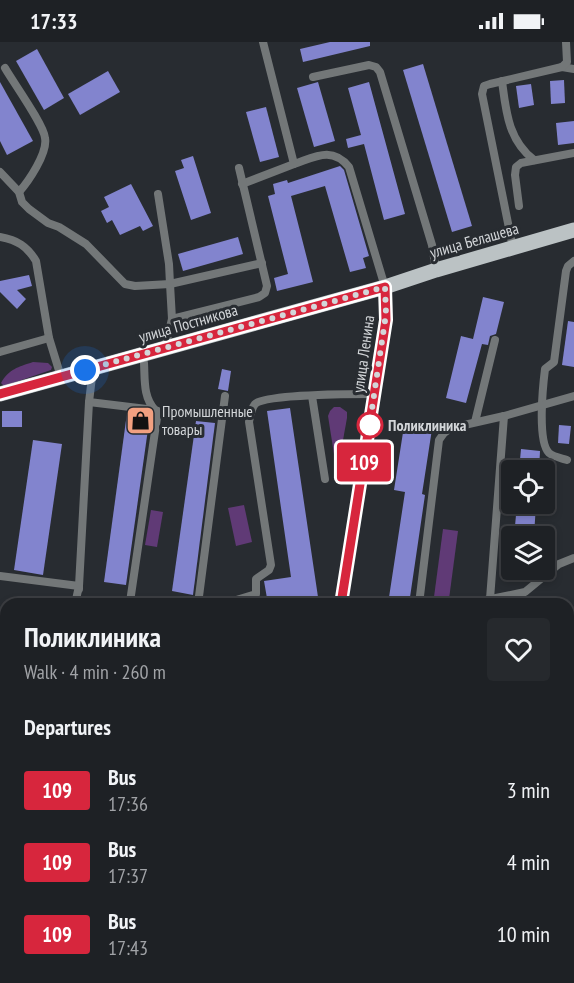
<!DOCTYPE html>
<meta charset="utf-8">
<style>
:root{--surface:#1e2125;--page:#26292d;--text:#f1f3f6;--muted:#a1a3a7;--line:#3c3e42}
body{margin:0;font-family:"PT Sans Narrow",sans-serif;background:var(--page);color:var(--text);height:100vh;display:flex;flex-direction:column;font-size:22px;white-space:nowrap}
*{box-sizing:border-box;margin:0}
p{font-size:20px;color:var(--muted)}
.icon{flex:none;width:33px;height:33px;fill:none;stroke:currentColor;stroke-width:2;stroke-linecap:round;stroke-linejoin:round}
.map{position:relative;flex:1;overflow:hidden}
.panel{position:absolute;left:0px;top:556px;width:574px;height:386px;display:flex;flex-direction:column;background:var(--surface);border-radius:18px 18px 0 0;box-shadow:0 3px 9px #0003,0 0 0 2px var(--line)}
.panel>*{flex:none}
.badge{padding:0 12px;border-radius:4px;font-size:21px;line-height:39px}
.fabs{position:absolute;left:501px;top:418px;display:grid;gap:12px}
.fabs a{display:grid;place-items:center;width:54px;height:54px;border-radius:6px;background:var(--surface);box-shadow:0 3px 9px #0003,0 0 0 2px var(--line);font-size:30px}
.you{position:absolute;width:30px;height:30px;margin:-15px;border:4px solid #fff;border-radius:50%;background:#1a73e8;box-shadow:0 0 0 9px #1a73e833}
.map>.badge{position:absolute;translate:-50% -50%;box-shadow:0 0 0 3px #fff}
h2{padding:0 24px;font-size:22px;line-height:54px}
.round{display:grid;place-items:center;flex:none;width:63px;height:63px;border-radius:6px;background:var(--page)}
.head{display:flex;align-items:center;justify-content:space-between;height:102px;padding:0 24px}
h1{font-size:28px;font-weight:800;line-height:45px}
ul{padding:0;list-style:none}
li{display:flex;align-items:center;gap:18px;height:72px;padding:0 24px}
li div{flex:1}
li b{display:block;font-size:22px}
li em{font-style:normal}
li .badge{min-width:66px;font-weight:700;text-align:center}
.status{display:flex;justify-content:space-between;align-items:center;height:42px;padding:0 30px;background:var(--surface);direction:ltr}
.status svg{height:16px;fill:currentColor}
.map>svg:first-child{display:block}
.built{fill:#2c343e}
.green{fill:#603a76}
.building{fill:#8284ce}
.lines{fill:none;stroke-linecap:round;stroke-linejoin:round}
.service{stroke:#737778;stroke-width:8}
.minor{stroke:#737778;stroke-width:12}
.primary{stroke:#bbc2c4;stroke-width:15}
.line-casing{stroke:#fff;stroke-width:14}
.line{stroke:#d7263d;stroke-width:9}
.walk{stroke:#d3d6d9;stroke-width:6;stroke-dasharray:0 10.8}
.stop-dot{fill:#fff;stroke:#d7263d;stroke-width:3}
.labels{text-anchor:middle;dominant-baseline:central;stroke-width:6;stroke-linejoin:round;paint-order:stroke}
.street-label{font-size:16px;fill:#d3d6d9;stroke:#282c31}
.poi-label{font-size:16px;fill:#d3d6d9;stroke:#282c31;text-anchor:start}
.stop-label{font-size:16px;font-weight:bold;fill:#d3d6d9;stroke:#282c31;text-anchor:start}
</style>
<div class="status"><b>17:33</b><svg viewBox="0 0 49 12"><path d="M0 12V9h3v3zM5 12V6h3v6zM10 12V3h3v9zM15 12V0h3v12zM26 1h20v11H26zM47 4h2v5h-2z"/></svg></div>
<div class="map">
<svg width="574" height="941" viewBox="0 0 574 941">
<rect width="100%" height="100%" fill="#282c31"/>
<g class="built">
<polygon points="568,571 574,572 574,803 568,802"/>
<polygon points="0,754 6,755 6,924 0,919"/>
<polygon points="18,936 183,936 182,941 23,941"/>
</g>
<g class="green">
<path d="M33,320L48,321L52,325L51,328L4,344L1,341C9,327 18,325 33,320Z"/>
<polygon points="334,365 340,365 347,370 347,376 337,431 328,374 330,369"/>
<polygon points="244,463 252,500 236,504 228,466"/>
<polygon points="151,468 163,470 157,505 145,503"/>
<polygon points="443,487 458,489 449,557 434,555"/>
</g>
<g class="building">
<polygon points="330,0 370,0 370,4 303,20 300,7"/>
<polygon points="37,7 64,56 44,68 16,19"/>
<polygon points="423,22 472,184 452,190 403,28"/>
<polygon points="108,29 120,50 80,73 68,52"/>
<polygon points="564,38 565,61 551,62 550,39"/>
<polygon points="0,40 33,99 7,113 0,99"/>
<polygon points="318,40 335,99 314,105 297,46"/>
<polygon points="369,40 405,172 384,178 364,102 348,106 346,97 361,93 348,46"/>
<polygon points="531,42 534,63 519,66 516,44"/>
<polygon points="266,65 279,115 260,120 246,70"/>
<polygon points="574,79 574,101 558,103 556,81"/>
<polygon points="193,114 211,171 191,178 175,129 184,126 181,118"/>
<polygon points="340,124 344,128 369,214 363,216 366,226 350,230 325,144 291,154 313,240 277,249 274,236 288,232 268,154 275,152 273,142 287,138 288,141"/>
<polygon points="131,142 153,184 143,189 140,184 120,193 112,178 107,181 101,169 109,165 104,155"/>
<polygon points="238,195 243,212 183,229 178,212"/>
<polygon points="29,233 32,244 17,248 26,257 17,267 0,250 0,239"/>
<polygon points="483,255 504,260 496,292 490,294 488,303 482,302 466,361 446,356 461,294 473,297"/>
<polygon points="568,279 574,280 574,325 562,323"/>
<polygon points="222,327 231,329 228,349 218,347"/>
<polygon points="290,366 318,555 268,562 264,539 291,535 267,369"/>
<rect x="2" y="369" width="20" height="16"/>
<polygon points="127,371 150,373 126,543 104,540"/>
<polygon points="196,379 215,381 193,553 172,549"/>
<polygon points="559,383 571,384 569,402 558,401"/>
<polygon points="404,384 432,387 422,452 425,453 409,562 388,562 405,450 394,448"/>
<polygon points="33,398 62,402 43,533 14,528"/>
<polygon points="521,407 540,409 539,429 519,429"/>
<polygon points="517,462 536,462 534,495 514,495"/>
</g>
<g class="lines">
<g class="service">
<path d="M263,0L294,122C315,115 332,104 349,125L385,245"/>
<polyline points="562,25 574,27"/>
<path d="M5,26C13,40 44,83 45,96C48,111 28,140 19,150"/>
<polyline points="313,35 369,23 376,25 380,30 432,203 436,228"/>
<path d="M502,39C506,69 508,98 534,118"/>
<polyline points="0,130 19,150 22,160 29,167 48,181 59,185 86,202 125,242 135,244 170,242 172,277 165,306"/>
<polyline points="242,142 294,122"/>
<polyline points="158,152 169,222 170,242 262,221"/>
<polyline points="519,164 515,133 516,125 521,121 574,111"/>
<path d="M0,195C17,198 27,204 36,219L49,296L61,335"/>
<polyline points="513,206 482,52 484,44 490,42 562,25 567,20 566,0"/>
<polyline points="172,277 259,255 265,251 267,244 239,126"/>
<polyline points="0,310 49,296"/>
<path d="M144,321C145,338 143,355 155,368"/>
<polyline points="312,354 325,437"/>
<polyline points="89,360 155,368 158,369 130,560"/>
<polyline points="475,380 495,298"/>
<path d="M567,418C561,416 554,415 549,411C537,399 543,343 545,327L554,320L566,229L568,224L574,219"/>
<polyline points="0,534 79,544 79,547"/>
<polyline points="490,557 504,374"/>
<polyline points="75,562 79,544 89,360 92,335"/>
<polyline points="131,562 130,560 140,562"/>
<polyline points="198,562 225,354"/>
<path d="M223,562L256,552V537L269,528L271,523L249,380C250,375 251,367 255,362C265,352 357,352 374,352"/>
<polyline points="419,562 439,398 444,391 451,386 504,374 574,354"/>
<polyline points="466,562 525,550 559,522 574,516"/>
<polyline points="568,696 574,697"/>
<polyline points="568,766 574,766"/>
</g>
<g class="minor">
<polyline points="341,562 386,278 385,245"/>
<polyline points="0,741 6,741"/>
<polyline points="568,819 574,820"/>
<polyline points="568,907 574,910"/>
<polyline points="0,940 1,941"/>
</g>
<polyline class="primary" points="0,352 385,245 436,228 574,188"/>
</g>
<g class="lines">
<defs>
<polyline id="line" points="0,352 385,245 386,278 341,562"/>
</defs>
<use href="#line" class="line-casing"/>
<use href="#line" class="line"/>
<polyline class="walk" points="85,328 385,245 386,272 369,387 370,383"/>
</g>
<defs>
<symbol id="shop-square" viewBox="-11 -11 22 22"><rect x="-9" y="-9" width="18" height="18" rx="4" fill="#f2a080" stroke="#282c31"/><path d="M-5-2.5h2.3a2.7 3.5 0 0 1 5.4 0H5L5.5 6h-11ZM-1.5-2.5h3a1.5 2.3 0 0 0-3 0Z" fill="#111"/></symbol>
</defs>
<g fill-rule="evenodd">
<use href="#shop-square" x="124" y="362" width="33" height="33"/>
</g>
<circle class="stop-dot" cx="370" cy="383" r="12"/>
<g class="labels">
<g class="street-label">
<text transform="translate(474 198) rotate(-16)">улица Белашева</text>
<text transform="translate(188 281) rotate(-16)">улица Постникова</text>
<text transform="translate(363 312) rotate(-82)">улица Ленина</text>
</g>
<g class="poi-label">
<text x="162" y="369">Промышленные<tspan x="162" dy="18">товары</tspan></text>
</g>
<g class="stop-label">
<text x="388" y="383">Поликлиника</text>
</g>
</g>
</svg>
<div class="fabs">
<a><svg class="icon" aria-label="locate" viewBox="0 0 24 24"><circle cx="12" cy="12" r="6"/><path d="M12 2v4M12 18v4M2 12h4M18 12h4"/></svg></a>
<a><svg class="icon" aria-label="layers" viewBox="0 0 24 24"><path d="M12 4l9 5-9 5-9-5zM3 14l9 5 9-5"/></svg></a>
</div>
<div class="you" style="left:85px;top:328px"></div>
<b class="badge" style="left:364px;top:420px;background:#d7263d;color:#fff">109</b>
<section class="panel">
<div class="head"><div><h1>Поликлиника</h1><p>Walk · 4 min · 260 m</p></div><a class="round"><svg class="icon" aria-label="heart" viewBox="0 0 24 24"><path d="M12 20l-8-8c-3-5 5-10 8-4 3-6 11-1 8 4z"/></svg></a></div>
<h2>Departures</h2>
<ul>
<li><span class="badge" style="background:#d7263d;color:#fff">109</span><div><b>Bus</b><p>17:36</p></div><em>3 min</em></li>
<li><span class="badge" style="background:#d7263d;color:#fff">109</span><div><b>Bus</b><p>17:37</p></div><em>4 min</em></li>
<li><span class="badge" style="background:#d7263d;color:#fff">109</span><div><b>Bus</b><p>17:43</p></div><em>10 min</em></li>
</ul>
</section>
</div>
